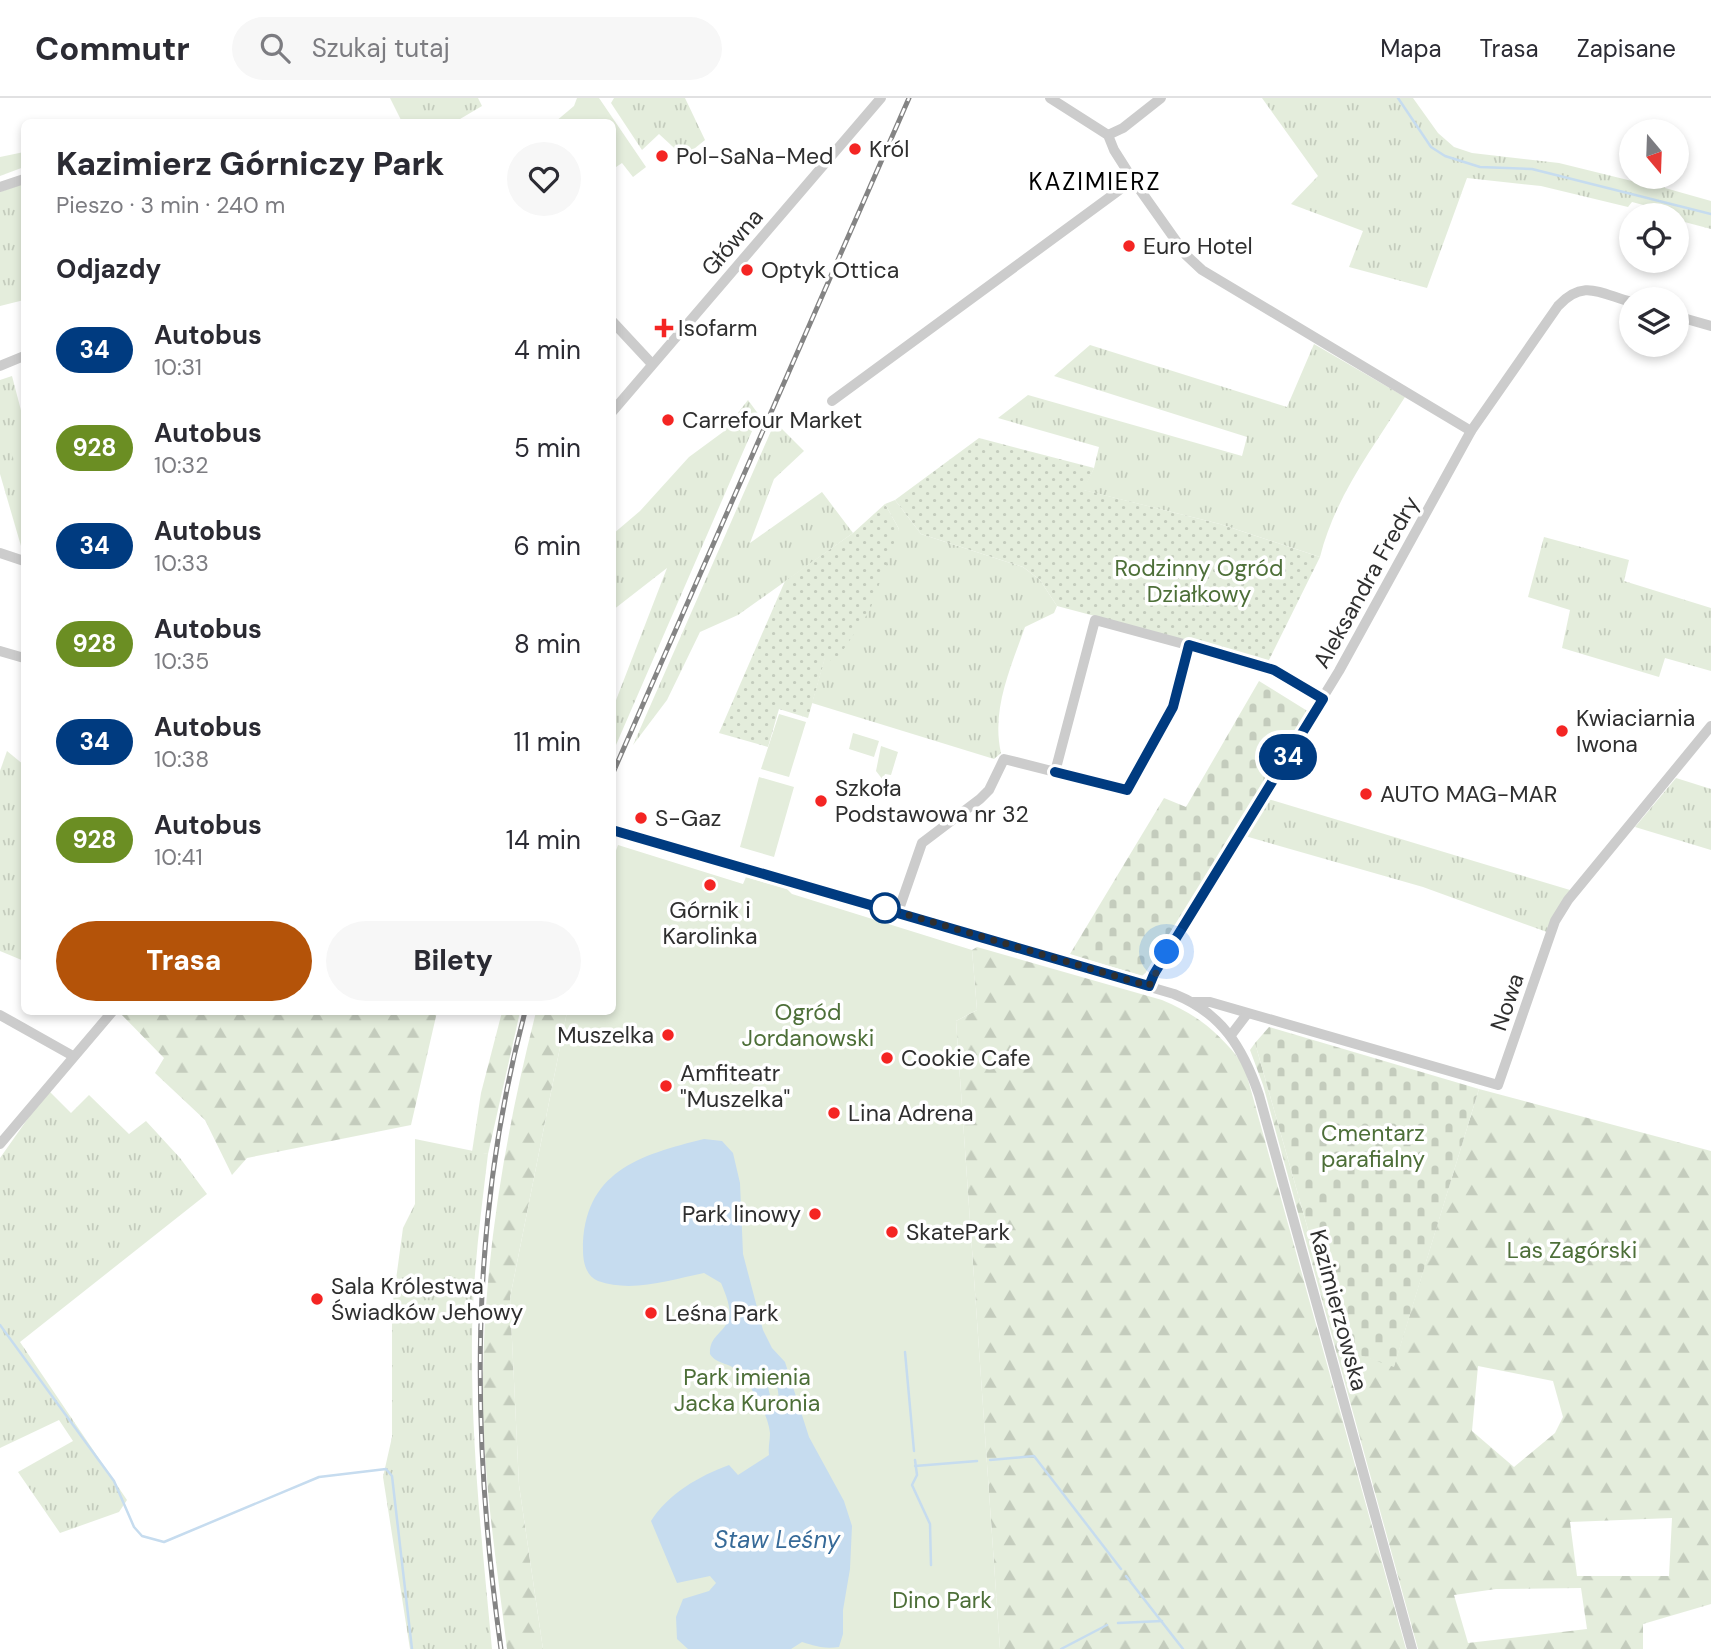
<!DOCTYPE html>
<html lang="pl">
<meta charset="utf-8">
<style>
:root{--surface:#fff;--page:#f7f7f7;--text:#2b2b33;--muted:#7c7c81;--line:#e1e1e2;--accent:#b45309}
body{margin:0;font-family:"DM Sans",sans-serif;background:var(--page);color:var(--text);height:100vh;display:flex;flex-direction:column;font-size:26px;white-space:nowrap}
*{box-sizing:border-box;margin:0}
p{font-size:23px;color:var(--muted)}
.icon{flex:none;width:38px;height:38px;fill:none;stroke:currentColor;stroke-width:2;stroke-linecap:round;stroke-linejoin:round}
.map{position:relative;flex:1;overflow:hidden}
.side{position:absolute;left:21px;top:21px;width:595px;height:896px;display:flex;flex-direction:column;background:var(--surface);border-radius:10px;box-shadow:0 4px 10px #0003}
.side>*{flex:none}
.badge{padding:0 14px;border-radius:23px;font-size:24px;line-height:46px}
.needle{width:46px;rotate:161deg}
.fabs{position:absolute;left:1619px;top:21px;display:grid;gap:14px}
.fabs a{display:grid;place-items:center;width:70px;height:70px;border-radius:50%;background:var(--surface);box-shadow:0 4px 10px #0003;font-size:35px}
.you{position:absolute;width:35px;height:35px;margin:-18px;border:5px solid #fff;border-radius:50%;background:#1a73e8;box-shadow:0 0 0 10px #1a73e833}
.map>.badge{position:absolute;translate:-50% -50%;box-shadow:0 0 0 4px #fff}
h2{padding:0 35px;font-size:26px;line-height:63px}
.round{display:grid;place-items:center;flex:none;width:74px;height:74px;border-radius:37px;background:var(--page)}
.headline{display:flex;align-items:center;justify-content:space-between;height:119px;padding:0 35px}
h1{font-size:33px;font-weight:800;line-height:52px}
.action{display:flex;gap:14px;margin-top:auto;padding:14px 35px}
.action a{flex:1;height:80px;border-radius:42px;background:var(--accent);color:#fff;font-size:28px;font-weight:800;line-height:80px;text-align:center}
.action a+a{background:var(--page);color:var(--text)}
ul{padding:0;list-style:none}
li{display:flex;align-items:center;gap:21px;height:98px;padding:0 35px}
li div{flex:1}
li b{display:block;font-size:26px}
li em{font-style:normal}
li .badge{min-width:77px;font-weight:700;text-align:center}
header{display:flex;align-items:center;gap:42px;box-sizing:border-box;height:98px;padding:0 35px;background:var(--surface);border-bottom:2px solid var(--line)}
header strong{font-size:33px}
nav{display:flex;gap:38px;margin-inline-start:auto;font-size:24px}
.search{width:490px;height:63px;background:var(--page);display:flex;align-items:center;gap:18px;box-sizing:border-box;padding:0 24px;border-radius:38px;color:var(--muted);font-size:26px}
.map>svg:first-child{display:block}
.grass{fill:url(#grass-tufts)}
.forest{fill:url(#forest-firs);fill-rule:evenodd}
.cemetery{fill:url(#cemetery-stones)}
.park{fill:#e4eddc}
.garden{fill:url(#garden-dots)}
.water{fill:#c6dcef;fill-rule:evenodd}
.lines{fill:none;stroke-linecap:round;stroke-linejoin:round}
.stream{stroke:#c6dcef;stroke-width:2.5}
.minor{stroke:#ccc;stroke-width:10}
.rail-casing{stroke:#848484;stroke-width:5}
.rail{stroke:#fff;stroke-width:2.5;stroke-dasharray:8;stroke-linecap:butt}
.line-casing{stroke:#fff;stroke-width:16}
.line{stroke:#003b80;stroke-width:10}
.walk{stroke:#2f2f2f;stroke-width:7;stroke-dasharray:0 12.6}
.poi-dot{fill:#f42523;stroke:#fff;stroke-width:2.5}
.stop-dot{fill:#fff;stroke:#003b80;stroke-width:3.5}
.labels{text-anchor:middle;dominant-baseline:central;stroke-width:7;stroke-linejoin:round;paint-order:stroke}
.poi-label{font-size:23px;fill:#2f2f2f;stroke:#fff;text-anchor:start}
.street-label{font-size:23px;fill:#2f2f2f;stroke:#fff}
.park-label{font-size:23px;fill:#4d6f38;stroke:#fff}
.neighbourhood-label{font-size:24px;letter-spacing:2px;fill:#000;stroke:#fff}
.water-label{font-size:24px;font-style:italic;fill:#366a98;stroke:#fff}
</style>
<header>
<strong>Commutr</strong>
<div class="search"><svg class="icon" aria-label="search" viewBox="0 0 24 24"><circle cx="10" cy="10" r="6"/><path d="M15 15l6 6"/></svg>Szukaj tutaj</div>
<nav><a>Mapa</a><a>Trasa</a><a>Zapisane</a></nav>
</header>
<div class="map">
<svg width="1711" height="1551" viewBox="0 0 1711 1551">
<defs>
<pattern id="grass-tufts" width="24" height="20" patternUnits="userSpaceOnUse" patternTransform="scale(1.75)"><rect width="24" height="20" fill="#e4eddc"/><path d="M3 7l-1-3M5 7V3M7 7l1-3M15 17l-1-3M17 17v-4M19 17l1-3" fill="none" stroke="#c4ccbd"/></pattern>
<pattern id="forest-firs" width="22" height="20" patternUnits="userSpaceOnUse" patternTransform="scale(1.75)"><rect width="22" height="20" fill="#e4eddc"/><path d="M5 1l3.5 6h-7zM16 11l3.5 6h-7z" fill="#c4ccbd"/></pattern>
<pattern id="cemetery-stones" width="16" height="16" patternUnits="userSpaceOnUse" patternTransform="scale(1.75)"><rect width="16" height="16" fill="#e4eddc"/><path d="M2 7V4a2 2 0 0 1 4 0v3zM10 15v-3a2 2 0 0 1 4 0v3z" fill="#c4ccbd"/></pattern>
<pattern id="garden-dots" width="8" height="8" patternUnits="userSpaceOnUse" patternTransform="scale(1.75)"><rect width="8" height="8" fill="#e4eddc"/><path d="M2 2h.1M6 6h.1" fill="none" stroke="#c4ccbd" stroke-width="1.8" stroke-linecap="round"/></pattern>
</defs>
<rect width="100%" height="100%" fill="#fff"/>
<g class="grass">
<polygon points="390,0 478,0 482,8 455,24 402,24"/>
<polygon points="614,0 685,0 705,42 684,59 659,36 642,52 611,5"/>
<polygon points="1262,0 1413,0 1438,35 1454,49 1472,55 1559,65 1640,85 1645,79 1665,79 1665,90 1711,103 1711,131 1677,122 1676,117 1650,115 1651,109 1632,104 1628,109 1541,88 1467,80 1427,190 1349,169 1363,133 1291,106 1318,78"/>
<polygon points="24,54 24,69 0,78 0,59"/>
<polygon points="24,85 24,202 0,208 0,94"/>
<path d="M1314,246L1405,299C1372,351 1335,399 1320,459L1220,426L1083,392L1094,370L1099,349L998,320L1028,297L1242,358L1247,339L1054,278L1090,247L1287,309Z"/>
<polygon points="12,278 24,324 24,449 21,448 0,376 0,282"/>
<polygon points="748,302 759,317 613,654 613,610 667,470 613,512 613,436 640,413 689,359 723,334"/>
<polygon points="775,324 804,353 774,381 750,445 822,394 853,435 738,517 700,534 667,602 633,647"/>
<path d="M895,402L921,436L1023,469L1040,482L1057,508L1054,515L1025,529C1011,569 991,612 1001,655L994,661L812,605L825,559L899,431L885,406Z"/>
<polygon points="1544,439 1629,462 1624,483 1711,510 1711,573 1665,560 1659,579 1562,550 1570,512 1528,499"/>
<polygon points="7,653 24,667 24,863 0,853 0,673"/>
<polygon points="1676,680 1711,691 1711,752 1635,729"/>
<polygon points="1268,701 1570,792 1547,834 1423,789 1245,738"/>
<polygon points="48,992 71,1015 89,997 129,1036 146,1023 180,1060 207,1096 20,1244 127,1402 119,1414 60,1435 18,1374 73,1343 59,1322 0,1350 0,1060"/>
<path d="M415,1041L488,1056C480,1123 471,1191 472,1258C472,1356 483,1454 492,1551H410L383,1379L392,1339V1211L403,1130L415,1106Z"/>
</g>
<g class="forest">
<path d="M977,849L1162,902C1200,918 1219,935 1244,967L1406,1551H1000L956,923L977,912L972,852Z"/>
<polygon points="119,914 437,914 411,1027 247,1060 232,1077 205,1022 155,975 164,960"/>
<polygon points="502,914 520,914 488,1056 472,1054 481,995"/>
<path d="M536,914H567L510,1200L519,1387L543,1551H507C496,1460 481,1368 483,1276C485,1154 506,1032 536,914Z"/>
<path d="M1255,945L1342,1251L1394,1268L1479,991L1711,1053V1506L1643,1526V1551H1418L1263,987L1250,952ZM1478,1268L1553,1283L1563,1319L1555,1335L1514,1369L1472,1333ZM1672,1420L1669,1478H1577L1570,1424ZM1581,1490L1587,1531L1468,1545L1454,1497L1496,1491Z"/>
</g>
<g class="cemetery">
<polygon points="1259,583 1309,614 1151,870 1142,878 1070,856 1164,700 1186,709"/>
<polygon points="1269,929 1479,991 1394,1269 1342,1251 1255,945"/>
</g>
<g class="park">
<polygon points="577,0 599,0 646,69 633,79 622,65 613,71 612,24 555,24 574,8"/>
<polygon points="24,343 24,375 18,376 9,346"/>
<polygon points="779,616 806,624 789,679 761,671"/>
<polygon points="853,635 879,643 874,659 849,651"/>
<polygon points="881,648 898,654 891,677 885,676 883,682 876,673"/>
<polygon points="759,679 794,689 774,759 740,749"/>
<polygon points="618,747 743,786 746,779 787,791 792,796 972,852 977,912 956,923 1000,1551 543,1551 519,1387 510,1200 567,914 612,914 612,764"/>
</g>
<g class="garden">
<polygon points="979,340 1094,370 1084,392 1220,426 1320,459 1268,564 1057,508 1040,482 1023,469 921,436 895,402"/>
<polygon points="885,406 899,431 870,512 835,564 825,560 808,620 779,611 768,649 719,635 785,483 853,435"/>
</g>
<path class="water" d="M704,1041L722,1043L733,1055L740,1085L743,1156L763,1232L772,1250L785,1264L809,1339L844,1403L852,1428L850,1471L843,1512V1536L839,1549C823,1551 816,1548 802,1544L791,1551H688L677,1541L676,1519L683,1501L709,1493L716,1485L710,1478L677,1485L651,1423C668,1396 699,1378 729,1367L738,1377L769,1357C768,1349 770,1343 770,1335C768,1315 751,1287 737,1273C729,1264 717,1267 710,1256C709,1239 722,1236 728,1223C733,1212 725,1195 721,1185L704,1175C670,1182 632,1195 598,1183C586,1178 583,1164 583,1152C583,1074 639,1057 704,1041ZM769,1278L776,1279L779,1301H771L767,1285Z"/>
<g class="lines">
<g class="stream">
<polyline points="1398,0 1431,49 1445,58 1480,69 1532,71 1711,116"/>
<polyline points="0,1227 114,1383 134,1429 142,1438 164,1444 319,1379 386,1371 392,1378 412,1551"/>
<polyline points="905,1254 914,1353"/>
<polyline points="915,1362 917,1377 912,1387 930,1426 931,1467"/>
<polyline points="990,1362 1034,1358 1121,1471"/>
<polyline points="915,1368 977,1363"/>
<polyline points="1126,1478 1183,1551"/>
<polyline points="1118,1525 1162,1523"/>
<polyline points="1061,1551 1107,1527"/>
</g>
<g class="minor">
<polyline points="1050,0 1108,37 1114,52 1133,82 1186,157 1202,172 1471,333"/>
<polyline points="1108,37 1123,30 1161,0"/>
<polyline points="0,89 24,81"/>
<polyline points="1676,218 1711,228"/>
<polyline points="612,223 652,266"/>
<polyline points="0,268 24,258"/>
<polyline points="832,303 1133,82"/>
<polyline points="612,314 881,0"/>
<polyline points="0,455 24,463"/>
<polyline points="0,553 24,560"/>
<polyline points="1055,674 1095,522 1254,565 1274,572 1323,601"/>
<path d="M612,732L1174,896C1222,915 1243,950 1259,997L1412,1551"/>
<polyline points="898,814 922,745 980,701 989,692 1004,661 1127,692 1173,609 1189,547"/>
<path d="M1149,888L1154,876L1339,573L1471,333L1558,208C1583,181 1599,195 1631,204"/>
<polyline points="1193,904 1210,904 1498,987 1555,823 1568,802 1711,628"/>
<polyline points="0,917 73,958"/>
<polyline points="1231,937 1247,916"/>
<polyline points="0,1046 112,914"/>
</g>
<defs>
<g id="rail">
<polyline points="612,677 909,0"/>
<path d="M501,1551C471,1338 469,1123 525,914"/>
</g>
</defs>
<use href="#rail" class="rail-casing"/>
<use href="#rail" class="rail"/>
</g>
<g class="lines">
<defs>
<polyline id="line" points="612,732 1149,888 1154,876 1323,601 1274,572 1189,547 1173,609 1127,692 1055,674"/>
</defs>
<use href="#line" class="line-casing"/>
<use href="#line" class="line"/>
<polyline class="walk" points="885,810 1149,888 1167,854"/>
</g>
<g class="poi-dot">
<circle cx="855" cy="51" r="7"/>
<circle cx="662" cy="58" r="7"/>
<circle cx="1129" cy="148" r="7"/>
<circle cx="747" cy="172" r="7"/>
<path d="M660.5 219.5h7v7h7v7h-7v7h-7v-7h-7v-7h7z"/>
<circle cx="668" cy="322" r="7"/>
<circle cx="1562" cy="633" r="7"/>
<circle cx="1366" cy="696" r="7"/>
<circle cx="821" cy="703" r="7"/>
<circle cx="641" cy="720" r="7"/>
<circle cx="710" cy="787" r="7"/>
<circle cx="668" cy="937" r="7"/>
<circle cx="887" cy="960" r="7"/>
<circle cx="666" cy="988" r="7"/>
<circle cx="834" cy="1015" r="7"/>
<circle cx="815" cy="1116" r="7"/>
<circle cx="892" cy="1134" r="7"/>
<circle cx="317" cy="1201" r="7"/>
<circle cx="651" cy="1215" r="7"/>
</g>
<circle class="stop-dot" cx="885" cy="810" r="14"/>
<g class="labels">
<g class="poi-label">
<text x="869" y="51">Król</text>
<text x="676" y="58">Pol-SaNa-Med</text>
<text x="1143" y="148">Euro Hotel</text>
<text x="761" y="172">Optyk Ottica</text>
<text x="678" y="230">Isofarm</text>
<text x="682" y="322">Carrefour Market</text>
<text x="1576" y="620">Kwiaciarnia<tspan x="1576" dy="26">Iwona</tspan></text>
<text x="835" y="690">Szkoła<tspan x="835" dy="26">Podstawowa nr 32</tspan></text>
<text x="1380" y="696">AUTO MAG-MAR</text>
<text x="655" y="720">S-Gaz</text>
<text x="710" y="812" text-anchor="middle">Górnik i<tspan x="710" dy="26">Karolinka</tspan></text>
<text x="654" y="937" text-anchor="end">Muszelka</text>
<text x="901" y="960">Cookie Cafe</text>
<text x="680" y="975">Amfiteatr<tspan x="680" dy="26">"Muszelka"</tspan></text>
<text x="848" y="1015">Lina Adrena</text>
<text x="801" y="1116" text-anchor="end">Park linowy</text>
<text x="906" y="1134">SkatePark</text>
<text x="331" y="1188">Sala Królestwa<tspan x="331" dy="26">Świadków Jehowy</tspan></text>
<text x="665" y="1215">Leśna Park</text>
</g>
<g class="street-label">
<text transform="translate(732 144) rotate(-49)">Główna</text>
<text transform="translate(1366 484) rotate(-61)">Aleksandra Fredry</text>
<text transform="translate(1507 904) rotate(-71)">Nowa</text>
<text transform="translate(1339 1212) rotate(75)">Kazimierzowska</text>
</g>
<g class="park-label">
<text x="1199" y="470">Rodzinny Ogród<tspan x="1199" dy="26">Działkowy</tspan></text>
<text x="808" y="914">Ogród<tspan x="808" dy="26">Jordanowski</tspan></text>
<text x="1373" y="1035">Cmentarz<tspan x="1373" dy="26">parafialny</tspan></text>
<text x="1572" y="1152">Las Zagórski</text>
<text x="747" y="1279">Park imienia<tspan x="747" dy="26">Jacka Kuronia</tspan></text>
<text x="942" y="1502">Dino Park</text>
</g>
<g class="neighbourhood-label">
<text x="1095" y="83">KAZIMIERZ</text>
</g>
<g class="water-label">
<text x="777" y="1441">Staw Leśny</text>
</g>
</g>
</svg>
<div class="fabs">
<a><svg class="needle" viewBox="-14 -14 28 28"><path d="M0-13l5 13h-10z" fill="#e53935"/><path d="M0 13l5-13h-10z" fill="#7c7c81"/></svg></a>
<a><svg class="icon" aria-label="locate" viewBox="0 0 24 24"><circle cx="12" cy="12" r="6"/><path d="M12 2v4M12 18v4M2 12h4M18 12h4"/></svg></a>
<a><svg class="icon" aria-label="layers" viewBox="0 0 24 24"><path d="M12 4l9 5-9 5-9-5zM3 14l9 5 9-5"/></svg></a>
</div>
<div class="you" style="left:1167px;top:854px"></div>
<b class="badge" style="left:1288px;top:659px;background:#003b80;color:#fff">34</b>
<section class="side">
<div class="headline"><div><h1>Kazimierz Górniczy Park</h1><p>Pieszo · 3 min · 240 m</p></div><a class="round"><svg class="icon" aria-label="heart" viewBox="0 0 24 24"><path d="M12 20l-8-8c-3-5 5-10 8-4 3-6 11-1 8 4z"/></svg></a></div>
<h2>Odjazdy</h2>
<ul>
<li><span class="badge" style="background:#003b80;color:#fff">34</span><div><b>Autobus</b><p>10:31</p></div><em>4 min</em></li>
<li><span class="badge" style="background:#6b8e23;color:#fff">928</span><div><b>Autobus</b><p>10:32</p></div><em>5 min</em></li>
<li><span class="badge" style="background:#003b80;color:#fff">34</span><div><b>Autobus</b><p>10:33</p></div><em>6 min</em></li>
<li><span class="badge" style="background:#6b8e23;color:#fff">928</span><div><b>Autobus</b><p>10:35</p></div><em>8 min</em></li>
<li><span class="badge" style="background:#003b80;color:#fff">34</span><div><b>Autobus</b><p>10:38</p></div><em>11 min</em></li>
<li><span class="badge" style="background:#6b8e23;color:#fff">928</span><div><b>Autobus</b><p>10:41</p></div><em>14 min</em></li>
</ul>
<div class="action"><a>Trasa</a><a>Bilety</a></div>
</section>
</div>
